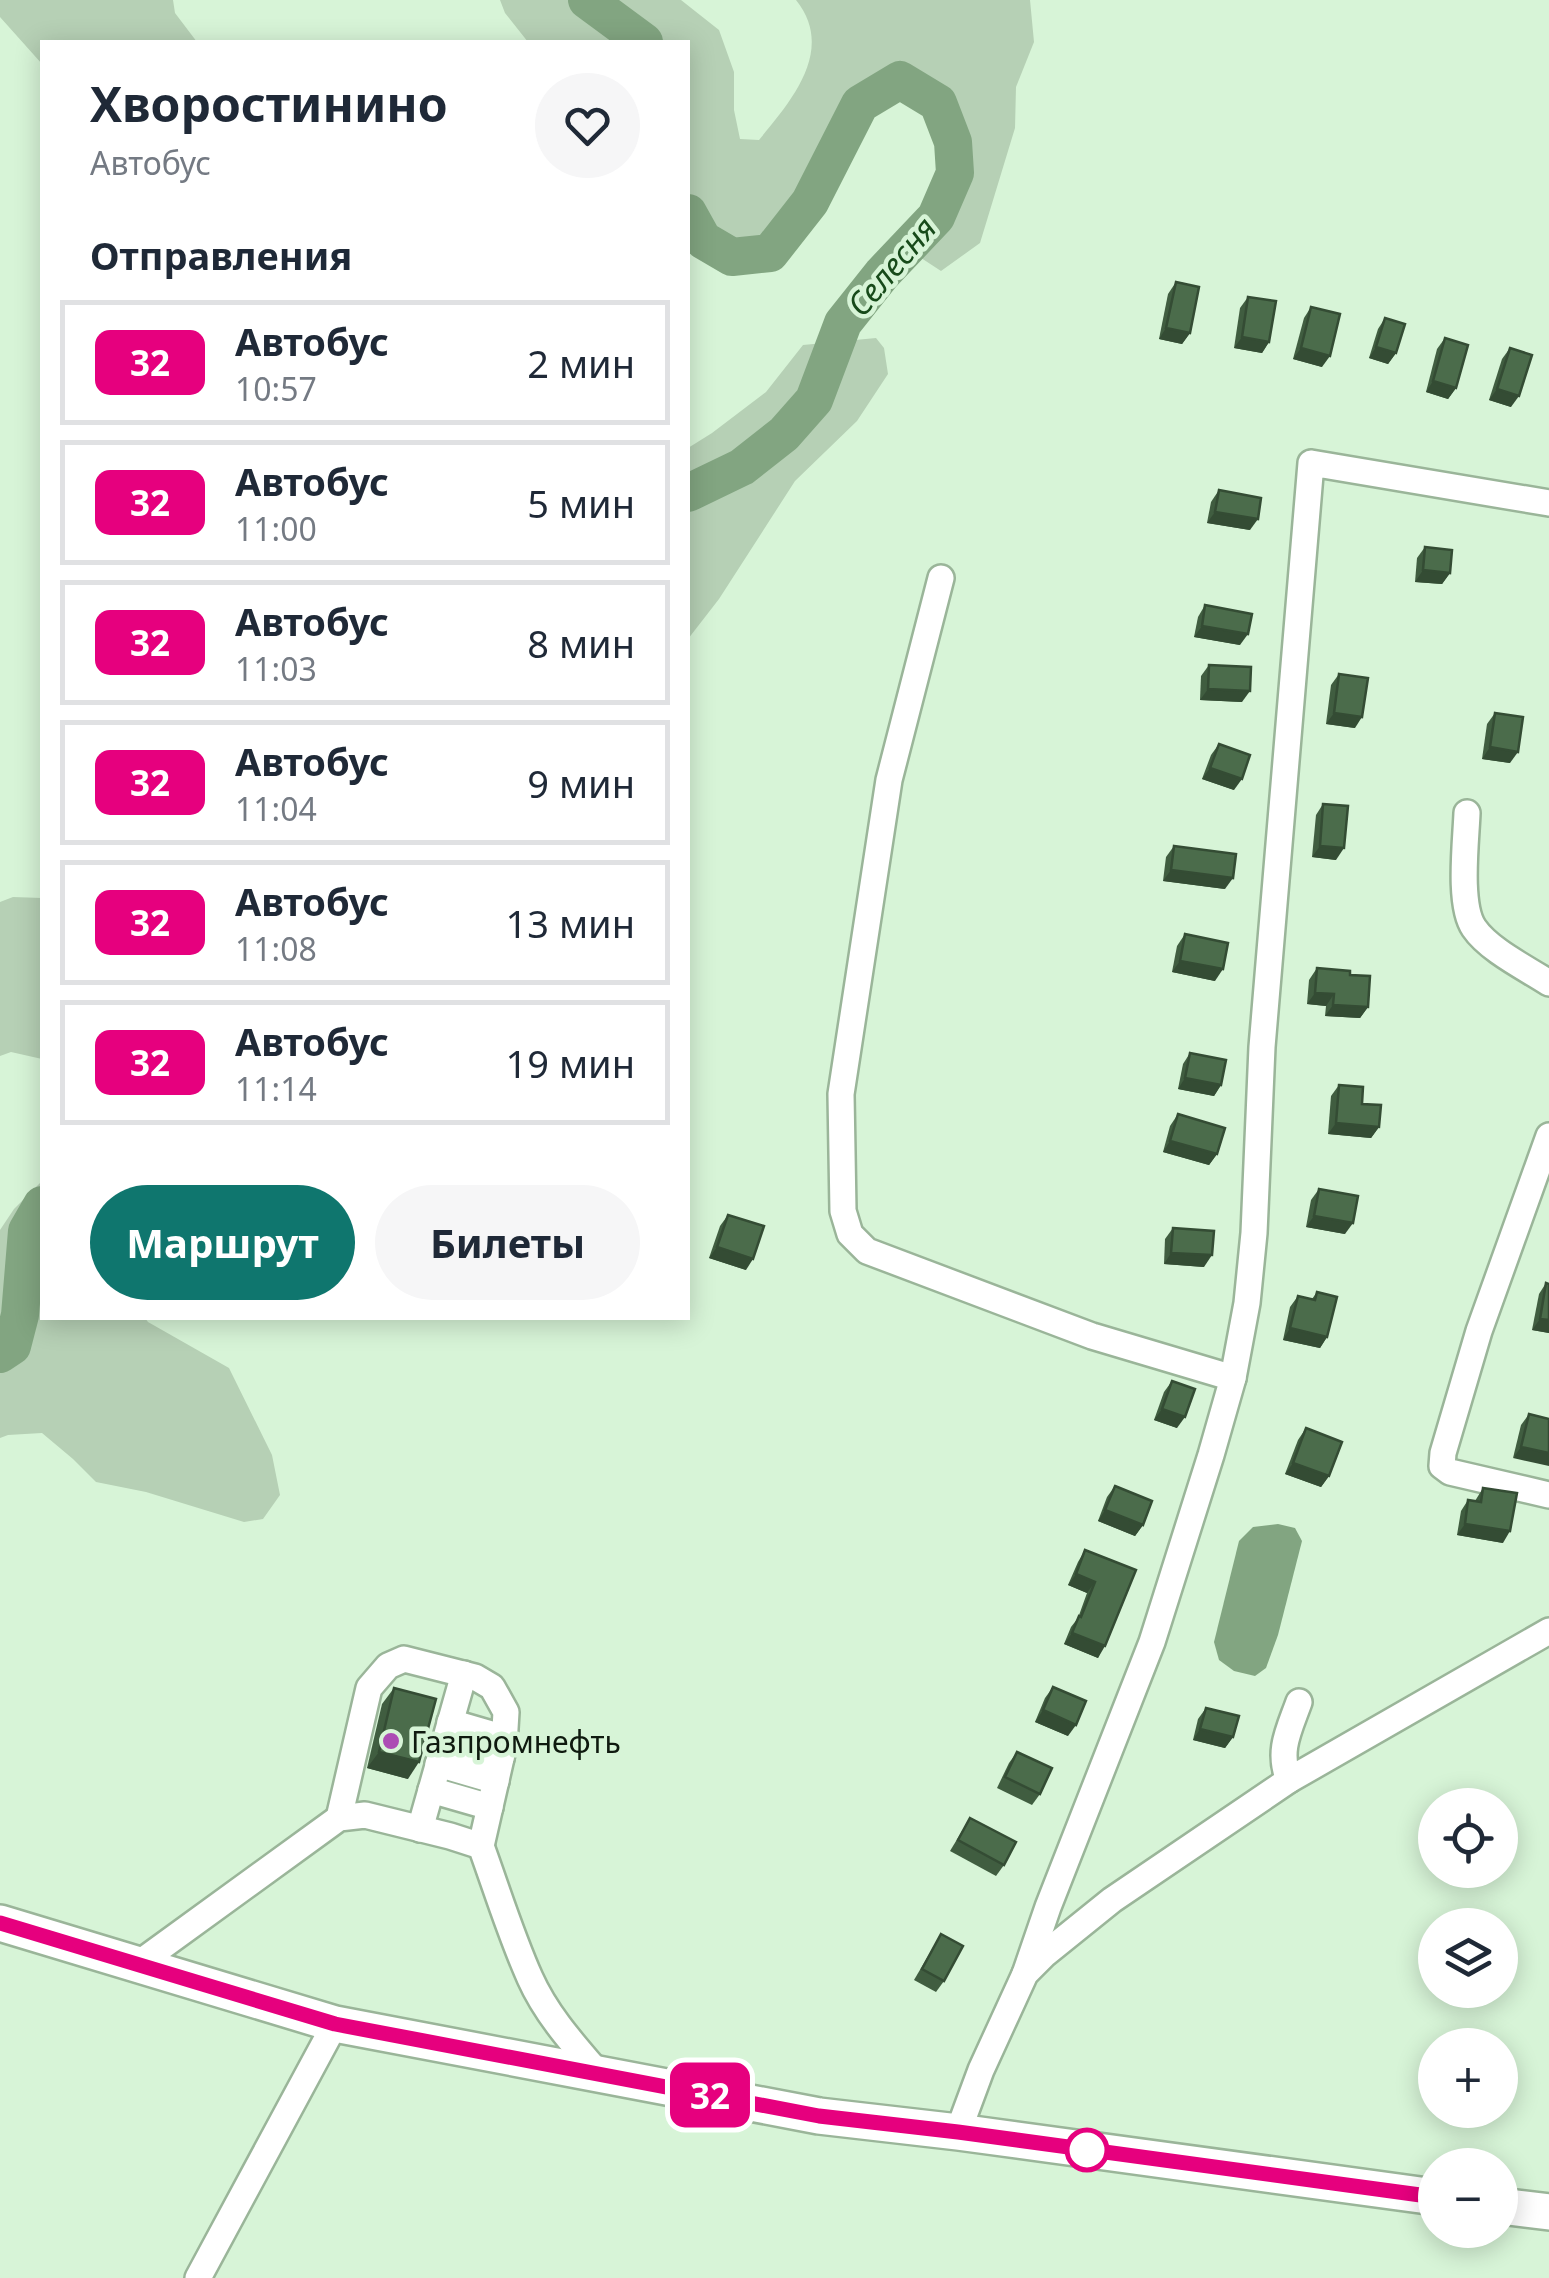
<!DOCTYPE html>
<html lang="ru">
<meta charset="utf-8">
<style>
:root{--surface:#fff;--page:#f6f6f7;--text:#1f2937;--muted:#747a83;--line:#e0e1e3;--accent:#0f766e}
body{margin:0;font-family:"Noto Sans",sans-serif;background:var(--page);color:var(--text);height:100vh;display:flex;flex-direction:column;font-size:38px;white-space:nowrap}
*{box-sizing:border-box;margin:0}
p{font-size:32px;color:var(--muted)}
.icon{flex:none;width:55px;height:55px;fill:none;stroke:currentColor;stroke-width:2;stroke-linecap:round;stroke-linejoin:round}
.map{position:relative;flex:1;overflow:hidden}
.side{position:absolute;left:40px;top:40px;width:650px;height:1280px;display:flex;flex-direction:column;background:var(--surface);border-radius:0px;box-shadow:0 5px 25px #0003}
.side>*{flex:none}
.badge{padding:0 20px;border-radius:15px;font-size:35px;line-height:65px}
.controls{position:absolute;left:1418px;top:1788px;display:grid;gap:20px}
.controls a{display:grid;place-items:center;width:100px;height:100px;border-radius:50%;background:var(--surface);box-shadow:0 5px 25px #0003;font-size:50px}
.map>.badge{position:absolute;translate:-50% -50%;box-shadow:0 0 0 5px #fff}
h2{padding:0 50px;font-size:38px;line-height:90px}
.round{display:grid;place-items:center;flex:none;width:105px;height:105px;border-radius:52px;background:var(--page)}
.headline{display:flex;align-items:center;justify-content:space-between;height:170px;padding:0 50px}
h1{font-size:48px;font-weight:700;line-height:75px}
.button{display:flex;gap:20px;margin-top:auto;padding:20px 50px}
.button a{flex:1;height:115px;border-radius:60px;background:var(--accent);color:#fff;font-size:40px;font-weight:700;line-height:115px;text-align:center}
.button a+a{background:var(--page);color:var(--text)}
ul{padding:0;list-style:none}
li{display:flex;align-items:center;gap:30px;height:125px;margin:0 20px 15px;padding:0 30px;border:5px solid var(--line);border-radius:0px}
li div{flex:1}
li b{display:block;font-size:38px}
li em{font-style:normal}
li .badge{min-width:110px;font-weight:700;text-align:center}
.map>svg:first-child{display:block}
.green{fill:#b6d0b5}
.water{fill:#82a581}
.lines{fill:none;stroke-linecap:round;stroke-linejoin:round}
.river{stroke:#82a581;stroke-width:38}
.minor-casing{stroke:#9ab599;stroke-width:30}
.highway-casing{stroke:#9ab599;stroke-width:40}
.minor{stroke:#fff;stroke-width:25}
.highway{stroke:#fff;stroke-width:35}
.wall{fill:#405d40}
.shaded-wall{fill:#344c34}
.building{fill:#4b6c4b;stroke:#344c34;stroke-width:2.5}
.line-casing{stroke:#fff;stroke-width:22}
.line{stroke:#e6007e;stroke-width:15}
.poi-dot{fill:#ac4cb4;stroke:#d7f4d7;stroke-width:4}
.stop-dot{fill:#fff;stroke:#e6007e;stroke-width:5}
.labels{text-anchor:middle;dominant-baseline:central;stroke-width:9;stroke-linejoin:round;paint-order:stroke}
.poi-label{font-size:30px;fill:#0f1a0f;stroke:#d7f4d7;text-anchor:start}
.water-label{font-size:32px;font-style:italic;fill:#174a1a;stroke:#d7f4d7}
</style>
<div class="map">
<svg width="1549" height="2278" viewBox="0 0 1549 2278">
<rect width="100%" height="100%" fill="#d7f4d7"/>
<g class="green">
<polygon points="0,0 173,0 175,13 197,42 42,42 42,64 0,17"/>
<path d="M500,0H681L719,30L734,72V110L740,139L759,140C791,101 836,50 796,0H1030L1034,42L1016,87L1015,128L980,243L941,271L915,254L936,217L955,173L953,142L938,103L900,80L860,104L810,202L770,253L732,257L688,238V42H528L505,13Z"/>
<polygon points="876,338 884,348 888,374 857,421 795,481 719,599 688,639 688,448 712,433 766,392 803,345"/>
<polygon points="13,897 42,898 42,1059 11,1052 0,1056 0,902"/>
<polygon points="42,1181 42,1318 145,1318 148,1322 229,1368 272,1455 280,1495 263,1519 244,1522 146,1492 96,1482 73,1459 42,1433 8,1435 0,1438 0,1230 14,1209"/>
</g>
<polygon class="water" points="1278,1524 1295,1528 1302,1541 1278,1635 1266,1668 1255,1676 1234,1671 1219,1660 1214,1642 1239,1541 1253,1527"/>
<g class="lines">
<g class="river">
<polyline points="587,0 644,42"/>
<polyline points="688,213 703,240 732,257 770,253 810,202 860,104 900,80 938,103 953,142 955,173 936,217 882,274 843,323 814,400 784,434 742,467 688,493"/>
<polyline points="0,1354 12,1346 20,1315 27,1231 42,1205"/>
</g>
<defs>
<g id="minor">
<polyline points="941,578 889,780 841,1094 843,1211 850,1234 867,1251 1092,1336 1233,1378"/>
<path d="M1467,813C1466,841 1458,905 1474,928C1489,950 1526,968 1549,983"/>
<polyline points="1549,1136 1479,1331 1443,1453 1442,1466 1450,1472 1549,1495"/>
<polyline points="450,1722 505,1738"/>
<polyline points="445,1741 501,1758"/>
<polyline points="438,1764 496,1781"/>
<path d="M1289,1780C1277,1751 1289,1730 1299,1702"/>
<polyline points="431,1790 490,1807"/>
<polyline points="339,1818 369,1688 388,1666 404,1659 475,1677 492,1687 506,1712 504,1745 481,1846"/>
<polyline points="420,1829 464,1674"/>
<path d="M138,1964L339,1818L365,1815L450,1836L481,1846C497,1890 511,1936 530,1978C546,2014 573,2044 598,2073"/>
<polyline points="1025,1974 1048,1907 1152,1642 1211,1455 1233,1378 1247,1303 1254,1233 1262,1047 1311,463 1549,503"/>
<polyline points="958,2132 981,2070 1025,1974 1045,1954 1112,1900 1289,1780 1549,1631"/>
<polyline points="198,2278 335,2024"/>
</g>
<g id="highway">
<polyline points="0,1923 335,2024 819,2116 958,2132 1435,2197"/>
<polyline points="1500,2206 1549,2212"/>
</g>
</defs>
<use href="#minor" class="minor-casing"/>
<use href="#highway" class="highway-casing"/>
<use href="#minor" class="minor"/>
<use href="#highway" class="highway"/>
</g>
<g class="wall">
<polygon points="1176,282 1190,333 1182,344 1159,339 1168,294"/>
<polygon points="1248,297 1269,342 1262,353 1234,348 1240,308"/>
<polygon points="1311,307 1322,367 1293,359 1304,318"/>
<polygon points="1385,318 1396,353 1388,364 1369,358 1378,329"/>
<polygon points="1445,338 1456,388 1448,399 1426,392 1437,349"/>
<polygon points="1510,348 1511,407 1489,400 1502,359"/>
<polygon points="1219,490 1250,530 1207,523 1211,502"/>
<polygon points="1425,547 1450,573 1442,584 1415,582 1417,558"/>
<polygon points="1205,605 1240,645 1194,637 1198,617"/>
<polygon points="1209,665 1242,702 1200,700 1201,676"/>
<polygon points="1339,674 1355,728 1326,724 1331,685"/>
<polygon points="1495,713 1510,763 1482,759 1487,724"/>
<polygon points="1219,744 1234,790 1202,779 1211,755"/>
<polygon points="1323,804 1336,860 1312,857 1316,815"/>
<polygon points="1174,846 1225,889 1163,881 1166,857"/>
<polygon points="1185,934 1215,981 1172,972 1177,946"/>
<polygon points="1317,968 1350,975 1368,1007 1360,1018 1325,1016 1326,1006 1307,1004 1309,980"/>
<polygon points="1190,1053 1221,1085 1214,1096 1178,1089 1183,1064"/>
<polygon points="1339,1085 1362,1104 1379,1127 1371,1138 1328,1134 1331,1096"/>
<polygon points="1178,1114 1217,1154 1209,1165 1163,1152 1170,1126"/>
<polygon points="1319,1189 1345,1234 1306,1227 1311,1200"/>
<polygon points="728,1215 746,1270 709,1258 720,1226"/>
<polygon points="1173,1228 1204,1267 1164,1264 1165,1239"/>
<polygon points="1546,1283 1549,1333 1532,1330 1539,1294"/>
<polygon points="1317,1292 1327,1337 1320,1348 1283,1340 1290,1307 1298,1296 1312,1299"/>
<polygon points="1172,1381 1177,1428 1154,1420 1164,1392"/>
<polygon points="1529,1414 1549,1419 1513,1458 1521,1425"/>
<polygon points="1306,1428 1329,1476 1321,1487 1285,1474 1298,1440"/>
<polygon points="1115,1486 1143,1525 1135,1536 1098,1521 1107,1497"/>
<polygon points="1483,1488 1503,1543 1457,1535 1461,1511 1468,1500 1475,1501"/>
<polygon points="1085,1550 1136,1570 1098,1658 1064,1644 1071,1627 1078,1618 1087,1593 1068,1585 1078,1562"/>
<polygon points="1053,1687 1068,1736 1035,1722 1045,1698"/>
<polygon points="394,1688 408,1779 367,1768 382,1704"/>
<polygon points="1206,1708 1233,1737 1225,1748 1193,1740 1198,1719"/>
<polygon points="1017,1752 1040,1794 1032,1805 997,1788 1009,1763"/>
<polygon points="970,1818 1004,1865 996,1876 950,1851"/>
<polygon points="941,1934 944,1981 936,1992 914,1980"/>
</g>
<g class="shaded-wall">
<polygon points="1166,328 1190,333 1182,344 1159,339"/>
<polygon points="1242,337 1269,342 1262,353 1234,348"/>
<polygon points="1376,347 1396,353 1388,364 1369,358"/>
<polygon points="1301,348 1330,356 1322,367 1293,359"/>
<polygon points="1433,381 1456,388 1448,399 1426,392"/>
<polygon points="1497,389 1519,396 1511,407 1489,400"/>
<polygon points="1215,512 1258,519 1250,530 1207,523"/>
<polygon points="1423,570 1450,573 1442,584 1415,582"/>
<polygon points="1202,626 1248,634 1240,645 1194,637"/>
<polygon points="1208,689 1250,691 1242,702 1200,700"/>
<polygon points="1334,713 1362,717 1355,728 1326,724"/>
<polygon points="1490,747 1518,752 1510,763 1482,759"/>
<polygon points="1210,768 1242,779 1234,790 1202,779"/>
<polygon points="1320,846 1344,848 1336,860 1312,857"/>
<polygon points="1171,870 1233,878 1225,889 1163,881"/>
<polygon points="1180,961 1223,969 1215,981 1172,972"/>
<polygon points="1315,993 1334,994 1326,1006 1307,1004"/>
<polygon points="1333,1005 1368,1007 1360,1018 1325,1016"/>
<polygon points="1185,1078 1221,1085 1214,1096 1178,1089"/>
<polygon points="1336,1123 1379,1127 1371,1138 1328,1134"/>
<polygon points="1170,1141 1217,1154 1209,1165 1163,1152"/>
<polygon points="1314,1216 1353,1223 1345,1234 1306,1227"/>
<polygon points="717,1247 753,1259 746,1270 709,1258"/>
<polygon points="1171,1253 1212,1255 1204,1267 1164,1264"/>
<polygon points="1540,1319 1549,1320 1549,1333 1532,1330"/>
<polygon points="1290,1328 1327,1337 1320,1348 1283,1340"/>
<polygon points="1162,1409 1185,1417 1177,1428 1154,1420"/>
<polygon points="1521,1447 1549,1453 1549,1466 1513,1458"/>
<polygon points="1293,1463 1329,1476 1321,1487 1285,1474"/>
<polygon points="1105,1510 1143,1525 1135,1536 1098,1521"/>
<polygon points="1465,1524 1510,1531 1503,1543 1457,1535"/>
<polygon points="1076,1574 1095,1582 1087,1593 1068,1585"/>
<polygon points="1072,1633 1105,1646 1098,1658 1064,1644"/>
<polygon points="1043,1710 1076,1725 1068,1736 1035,1722"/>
<polygon points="1200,1729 1233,1737 1225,1748 1193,1740"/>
<polygon points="379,1752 419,1762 408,1779 367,1768"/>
</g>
<g class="building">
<polygon points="1176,282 1199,287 1190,333 1166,328"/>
<polygon points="1248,297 1276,301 1269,342 1242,337"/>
<polygon points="1311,307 1340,314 1330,356 1301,348"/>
<polygon points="1385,318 1405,324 1396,353 1376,347"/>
<polygon points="1445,338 1468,345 1456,388 1433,381"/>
<polygon points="1510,348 1532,355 1519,396 1497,389"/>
<polygon points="1219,490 1261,498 1258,519 1215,512"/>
<polygon points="1425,547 1452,550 1450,573 1423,570"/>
<polygon points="1205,605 1252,614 1248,634 1202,626"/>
<polygon points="1209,665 1251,667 1250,691 1208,689"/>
<polygon points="1339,674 1368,678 1362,717 1334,713"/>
<polygon points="1495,713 1523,717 1518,752 1490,747"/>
<polygon points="1219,744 1250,755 1242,779 1210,768"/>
<polygon points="1323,804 1348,806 1344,848 1320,846"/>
<polygon points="1174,846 1236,854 1233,878 1171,870"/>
<polygon points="1185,934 1228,943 1223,969 1180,961"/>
<polygon points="1317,968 1350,971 1350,975 1370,976 1368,1007 1333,1005 1334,994 1315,993"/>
<polygon points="1190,1053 1226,1060 1221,1085 1185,1078"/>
<polygon points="1339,1085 1363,1087 1362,1104 1381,1105 1379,1127 1336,1123"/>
<polygon points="1178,1114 1225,1128 1217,1154 1170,1141"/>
<polygon points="1319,1189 1358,1196 1353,1223 1314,1216"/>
<polygon points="728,1215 764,1226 753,1259 717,1247"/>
<polygon points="1173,1228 1214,1231 1212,1255 1171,1253"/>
<polygon points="1546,1283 1549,1284 1549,1320 1540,1319"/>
<polygon points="1317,1292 1337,1297 1327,1337 1290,1328 1298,1296 1315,1300"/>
<polygon points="1172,1381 1195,1389 1185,1417 1162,1409"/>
<polygon points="1529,1414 1549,1419 1549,1453 1521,1447"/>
<polygon points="1306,1428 1342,1442 1329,1476 1293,1463"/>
<polygon points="1115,1486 1152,1501 1143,1525 1105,1510"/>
<polygon points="1483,1488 1517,1493 1510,1531 1465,1524 1468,1500 1481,1502"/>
<polygon points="1085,1550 1136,1570 1105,1646 1072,1633 1079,1616 1081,1617 1095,1582 1076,1574"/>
<polygon points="1053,1687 1086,1701 1076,1725 1043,1710"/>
<polygon points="394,1688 436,1699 419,1762 379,1752"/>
<polygon points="1206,1708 1239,1716 1233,1737 1200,1729"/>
<polygon points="1017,1752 1052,1768 1040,1794 1005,1777"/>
<polygon points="970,1818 1016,1842 1004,1865 958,1840"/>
<polygon points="941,1934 963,1946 944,1981 922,1969"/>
</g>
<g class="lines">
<defs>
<polyline id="line" points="0,1923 335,2024 819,2116 958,2132 1435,2197"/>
</defs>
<use href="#line" class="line-casing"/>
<use href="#line" class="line"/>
</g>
<circle class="poi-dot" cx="391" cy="1741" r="10"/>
<circle class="stop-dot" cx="1087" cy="2150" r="20"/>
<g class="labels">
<g class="poi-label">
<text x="411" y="1741">Газпромнефть</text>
</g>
<g class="water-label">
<text transform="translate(891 266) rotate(-50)">Селесня</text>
</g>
</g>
</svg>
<div class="controls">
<a><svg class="icon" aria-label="locate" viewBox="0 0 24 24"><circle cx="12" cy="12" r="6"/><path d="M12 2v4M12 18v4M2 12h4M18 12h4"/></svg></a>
<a><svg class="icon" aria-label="layers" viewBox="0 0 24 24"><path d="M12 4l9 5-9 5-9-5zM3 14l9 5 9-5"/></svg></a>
<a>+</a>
<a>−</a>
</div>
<b class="badge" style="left:710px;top:2095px;background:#e6007e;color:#fff">32</b>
<section class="side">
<div class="headline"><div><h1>Хворостинино</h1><p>Автобус</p></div><a class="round"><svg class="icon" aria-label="heart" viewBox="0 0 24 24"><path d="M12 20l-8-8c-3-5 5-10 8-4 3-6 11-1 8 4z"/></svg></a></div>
<h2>Отправления</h2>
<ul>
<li><span class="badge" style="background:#e6007e;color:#fff">32</span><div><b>Автобус</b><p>10:57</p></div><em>2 мин</em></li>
<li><span class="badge" style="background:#e6007e;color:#fff">32</span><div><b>Автобус</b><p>11:00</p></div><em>5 мин</em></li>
<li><span class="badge" style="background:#e6007e;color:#fff">32</span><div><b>Автобус</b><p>11:03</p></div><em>8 мин</em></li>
<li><span class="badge" style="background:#e6007e;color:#fff">32</span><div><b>Автобус</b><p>11:04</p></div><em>9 мин</em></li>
<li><span class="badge" style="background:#e6007e;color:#fff">32</span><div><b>Автобус</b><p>11:08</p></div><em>13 мин</em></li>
<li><span class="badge" style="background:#e6007e;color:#fff">32</span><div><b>Автобус</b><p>11:14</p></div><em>19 мин</em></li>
</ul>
<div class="button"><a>Маршрут</a><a>Билеты</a></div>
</section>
</div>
